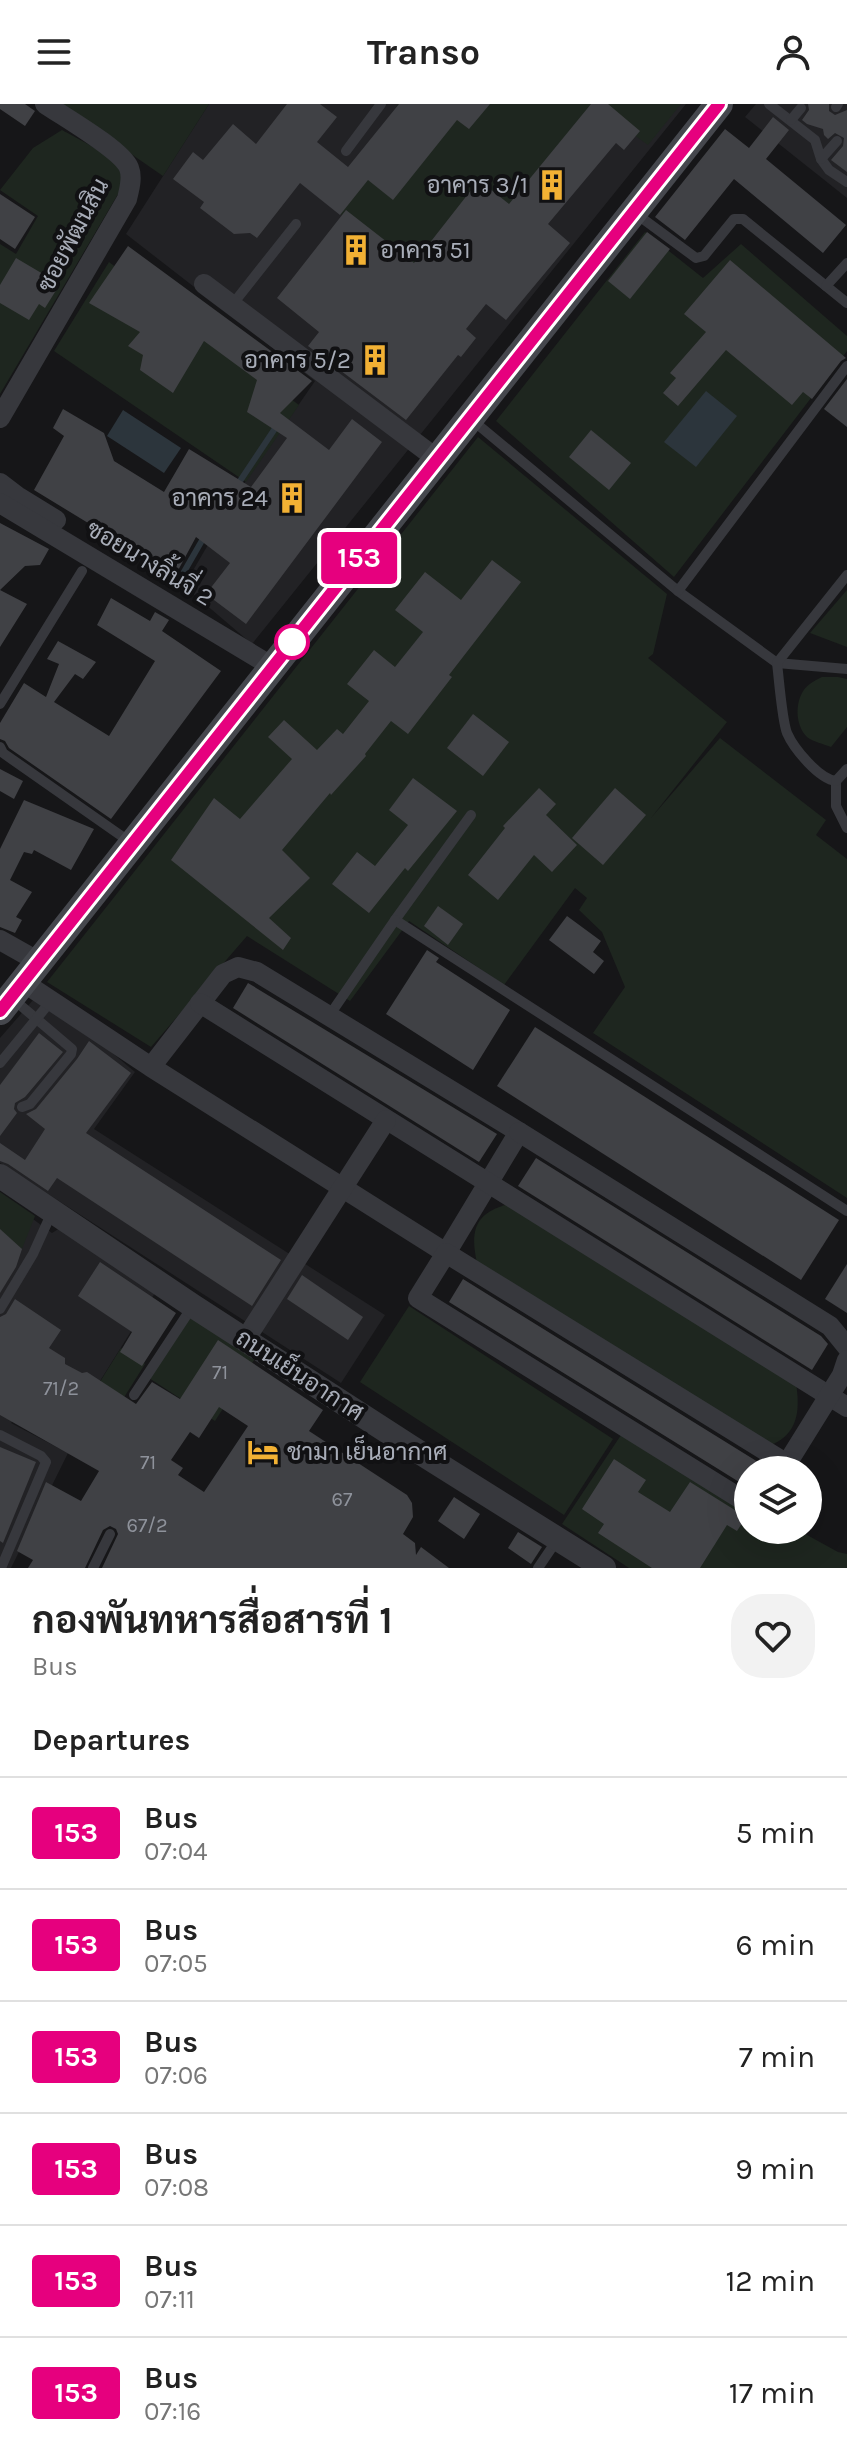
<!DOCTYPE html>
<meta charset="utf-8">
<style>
:root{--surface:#fff;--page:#f2f2f2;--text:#222;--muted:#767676;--line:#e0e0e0}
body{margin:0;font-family:Karla,Sarabun,sans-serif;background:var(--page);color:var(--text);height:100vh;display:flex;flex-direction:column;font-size:30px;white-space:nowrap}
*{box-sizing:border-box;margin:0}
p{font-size:26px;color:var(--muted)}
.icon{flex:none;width:44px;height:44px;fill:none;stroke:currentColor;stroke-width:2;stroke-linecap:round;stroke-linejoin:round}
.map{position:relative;height:1464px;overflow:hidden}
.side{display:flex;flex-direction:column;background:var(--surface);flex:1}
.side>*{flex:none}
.badge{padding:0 16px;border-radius:6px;font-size:28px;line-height:52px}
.controls{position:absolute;left:734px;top:1352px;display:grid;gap:16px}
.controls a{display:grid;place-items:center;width:88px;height:88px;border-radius:50%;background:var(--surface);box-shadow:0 8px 32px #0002;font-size:40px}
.map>.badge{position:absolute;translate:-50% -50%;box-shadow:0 0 0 4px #fff}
h2{padding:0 32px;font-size:30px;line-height:72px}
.round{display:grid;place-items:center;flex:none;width:84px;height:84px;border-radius:32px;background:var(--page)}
.overview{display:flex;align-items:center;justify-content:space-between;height:136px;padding:0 32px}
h1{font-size:38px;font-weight:700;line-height:60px}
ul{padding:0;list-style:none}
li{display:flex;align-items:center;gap:24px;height:112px;padding:0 32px;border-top:2px solid var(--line)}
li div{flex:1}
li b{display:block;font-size:30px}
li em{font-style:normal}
li .badge{min-width:88px;font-weight:700;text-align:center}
header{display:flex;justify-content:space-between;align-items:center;height:104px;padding:0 32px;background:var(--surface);font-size:36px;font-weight:700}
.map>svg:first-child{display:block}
.built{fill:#222225}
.green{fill:#1e261f}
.water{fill:#2c353c}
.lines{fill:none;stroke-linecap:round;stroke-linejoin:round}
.stream{stroke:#2c353c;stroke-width:6}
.building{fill:#404145;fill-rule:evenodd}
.service{stroke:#37383d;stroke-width:10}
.minor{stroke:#37383d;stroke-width:20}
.tertiary{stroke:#37383d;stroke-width:24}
.secondary{stroke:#45474d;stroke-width:28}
.line-casing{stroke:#fff;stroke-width:18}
.line{stroke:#e6007e;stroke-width:12}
.stop-dot{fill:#fff;stroke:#e6007e;stroke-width:4}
.labels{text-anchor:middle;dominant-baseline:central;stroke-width:8;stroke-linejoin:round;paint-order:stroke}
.number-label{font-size:20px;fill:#8e929b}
.poi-label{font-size:24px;fill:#a8adb8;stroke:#111113;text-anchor:end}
.street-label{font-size:24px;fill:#a8adb8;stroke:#111113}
</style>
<header><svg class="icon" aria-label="menu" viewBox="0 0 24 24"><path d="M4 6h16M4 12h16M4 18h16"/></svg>Transo<svg class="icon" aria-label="person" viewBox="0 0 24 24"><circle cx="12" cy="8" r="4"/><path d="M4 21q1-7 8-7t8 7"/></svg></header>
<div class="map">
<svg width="847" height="1464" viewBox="0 0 847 1464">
<rect width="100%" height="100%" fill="#161618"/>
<g class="built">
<polygon points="209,0 686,0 252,540 184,482 241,384 315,277 126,130"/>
<polygon points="756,0 847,0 847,94 745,13"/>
<polygon points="40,888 135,968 94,1025 385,1211 341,1279 0,1059 0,934"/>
<polygon points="0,1091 52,1129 60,1124 155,1189 73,1320 30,1294 11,1319 68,1349 11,1464 0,1464"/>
</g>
<g class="green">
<polygon points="59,0 209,0 163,72"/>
<polygon points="398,0 681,0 648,41 619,20 434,193 336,106"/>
<path d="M62,26C76,34 121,55 123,72C123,73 121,84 121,85L0,290V140L16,150L38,112L0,86L33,44Z"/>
<polygon points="645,128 703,174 741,140 847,232 847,247 674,473 496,317"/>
<polygon points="109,158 299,301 246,378 54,247"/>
<polygon points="478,333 667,490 653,550 648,554 727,618 651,714 720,634 826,716 816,731 847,755 847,1094 593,929 625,883 602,828 579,806 587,794 575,784 504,881 409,817 350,897 247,832 151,943 47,878"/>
<polygon points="847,486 847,543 810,529"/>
<path d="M822,573H838L847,575V623L831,643C824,640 813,638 807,633C796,622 795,602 802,589C806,581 814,577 822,573Z"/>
<polygon points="0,1088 35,1112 22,1145 0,1127"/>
<path d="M509,1100L796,1279C800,1305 799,1329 771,1341L477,1159C470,1127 474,1109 509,1100Z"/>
<polygon points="409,1202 613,1335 564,1411 360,1278"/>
<polygon points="189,1211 256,1253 215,1317 149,1274"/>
<polygon points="121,1244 145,1260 123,1295 98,1281"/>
<polygon points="623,1328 748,1404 748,1426 798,1426 838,1448 847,1450 847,1464 629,1464 562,1420"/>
</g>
<g class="water">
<polygon points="706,287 737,312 696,363 664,338"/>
<polygon points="123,306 181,344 164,369 107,332"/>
</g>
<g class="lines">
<g class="stream">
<polyline points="236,383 276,323"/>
<polyline points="181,473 204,433"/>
</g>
</g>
<g class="building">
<polygon points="0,0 25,0 35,7 25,22 0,5"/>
<polygon points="287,0 320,0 337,13 317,38 348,63 399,0 490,0 469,25 457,16 393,96 368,76 340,111 300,79 257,134 250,129 234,130 200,104 204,98 173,75 193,48 203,56 233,20 256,40"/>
<polygon points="591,0 608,0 640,27 624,46 616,39 548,120 570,139 506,216 486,200 466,225 476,234 461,253 458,251 406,316 308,242 319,228 277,194 346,106 414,159 479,76 509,100"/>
<polygon points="808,0 829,0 829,7 835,11 847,6 847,68 831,56 843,42 844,34 835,29 828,35 824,31 823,25 807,20 802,16 809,6"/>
<polygon points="773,13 789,26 766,55 846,121 823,149 734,75 685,136 655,113 725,25 749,44"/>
<polygon points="0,90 35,113 15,145 0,135"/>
<polygon points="647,128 670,145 630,195 608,177"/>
<polygon points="128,142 312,277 280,309 329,346 352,315 382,338 246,520 206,490 230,459 196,433 175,472 34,386 64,332 53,324 63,305 104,329 114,357 164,388 189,345 251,383 287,334 247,308 257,276 204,237 173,289 140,266 143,251 128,242 140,228 89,199"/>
<polygon points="16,154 60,180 45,204 39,200 29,216 0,199 0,181"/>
<polygon points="730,156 846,254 841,257 812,295 803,288 792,301 726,246 678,302 663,289 676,274 670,269 706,228 684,210"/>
<polygon points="847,275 847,323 824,305"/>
<polygon points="591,326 631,359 609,386 569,353"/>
<polygon points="0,419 49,445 40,461 25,462 0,486 27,500 0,543"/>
<polygon points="492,456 521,478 449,571 452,573 408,630 391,617 365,650 366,652 331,691 330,689 282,746 310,774 269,814 291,834 283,846 171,756 214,694 240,715 292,655 268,633 284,616 317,646 337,625 343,630 369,597 347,580 374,546 395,563 423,528 395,506 425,468 461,496"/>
<polygon points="111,494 150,517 155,508 169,516 162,527 221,567 111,715 9,644 5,637 0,635 0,619 24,579 46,593 59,560 47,555 58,537 96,558 83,575 75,570 54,598 109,632 155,557 97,521"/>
<polygon points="473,610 509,638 483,672 447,644"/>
<polygon points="0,665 23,677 14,695 0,687"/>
<polygon points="413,674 457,707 408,767 405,764 369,809 332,780 357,748 375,762 408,721 389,706"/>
<polygon points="539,684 556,700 546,711 577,741 552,768 534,751 498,796 468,771 505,724 503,722"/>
<polygon points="615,684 646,711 603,761 572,734"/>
<polygon points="24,696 94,725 71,766 34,746 32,750 24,748 10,776 32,788 16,813 22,816 15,829 0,823 0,745"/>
<polygon points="438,802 463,820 448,841 424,822"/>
<polygon points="567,812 601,837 593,848 604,857 594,870 549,836"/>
<polygon points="427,846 439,854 436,858 510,906 473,966 386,910"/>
<polygon points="248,879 497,1030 479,1058 233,904"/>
<polygon points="535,923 839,1116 801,1176 497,982"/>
<polygon points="39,929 63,948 25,993 15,999 14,1005 17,1009 0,1032 0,981"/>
<polygon points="89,937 131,969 86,1029 281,1156 252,1202 57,1074 48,1087 8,1060 0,1057 0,1039 25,1056 45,1025 26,1010 36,1005 77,955"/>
<polygon points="536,1054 821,1232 828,1240 812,1266 518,1082"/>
<polygon points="0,1125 22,1145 16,1163 0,1189"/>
<polygon points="100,1158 176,1209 142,1262 120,1248 132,1228 78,1192"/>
<polygon points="847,1160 847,1209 825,1195"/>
<polygon points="302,1171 363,1213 348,1236 287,1195"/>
<polygon points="463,1175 758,1358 753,1366 748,1366 748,1374 744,1381 449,1198"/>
<path d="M15,1195L61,1226L49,1244L65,1254V1260L82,1269L87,1268L136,1300L152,1278L180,1295L218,1236L323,1306L309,1327L407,1391L412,1399L413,1413L403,1430L415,1439L416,1451L421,1443L449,1464H102L118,1430L116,1425L110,1422L103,1426L85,1464H28L33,1456L17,1447L46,1378L81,1397L99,1367L0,1311V1213L6,1210ZM219,1303L248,1322L204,1388L178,1371L183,1364L171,1356L190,1328L199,1334Z"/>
<polygon points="0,1343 36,1358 3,1439 0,1437"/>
<polygon points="614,1355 646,1376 638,1388 670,1408 690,1378 746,1413 737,1427 727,1421 700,1464 652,1464 598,1429 604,1420 582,1405"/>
<polygon points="454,1393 480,1410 464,1435 438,1417"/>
<polygon points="518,1428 542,1443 531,1460 508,1444"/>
</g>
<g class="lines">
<g class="service">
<polyline points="769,0 815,36 821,55 829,66 847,78"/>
<polyline points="836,3 838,0"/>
<polyline points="791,16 801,4"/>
<polyline points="346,47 381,0"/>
<polyline points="821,55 837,37"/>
<polyline points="635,109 696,154 704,152 734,115 743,115 847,199"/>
<polyline points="826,182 847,159"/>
<polyline points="232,201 296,120"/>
<polyline points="471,315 678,487 777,559 847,565"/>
<path d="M847,471L777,559C779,575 782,616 787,629C794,645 819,675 836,677V702L847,724"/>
<polyline points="678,487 847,262"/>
<polyline points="0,600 82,467"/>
<polyline points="0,643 3,649 130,738"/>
<polyline points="836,677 847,665"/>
<polyline points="471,711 395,816 847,1107"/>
<polyline points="13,895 72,945 71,950 30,1000 22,1003"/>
<polyline points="329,912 395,816"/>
<polyline points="0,959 51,897"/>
<polyline points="0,1205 33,1150 52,1108"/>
<polyline points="134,1291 192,1203"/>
<polyline points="0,1331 41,1352 46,1358 1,1464"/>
<polyline points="93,1464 110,1430"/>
<polyline points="538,1464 557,1436"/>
</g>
<g class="minor">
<polyline points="204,180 437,355"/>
<path d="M0,314L127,95C129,86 133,74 129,64C122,46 64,13 45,0"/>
<polyline points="0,379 17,392 56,416"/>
<polyline points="0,399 273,563"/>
<polyline points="0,836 39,858"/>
<polyline points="23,878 151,963 446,1149 519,1028 257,868 238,863 223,870 151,963"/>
<polyline points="200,899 847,1303"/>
<polyline points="519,1028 830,1222 847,1243"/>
<polyline points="245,1236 386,1016"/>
<polyline points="783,1366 842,1271 847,1256"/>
<polyline points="748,1396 741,1395 418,1194 446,1149 787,1360"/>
</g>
<polyline class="tertiary" points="0,1072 193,1202 411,1343 604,1464"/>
<polyline class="secondary" points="0,907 719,0"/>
</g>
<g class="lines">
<defs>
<polyline id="line" points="0,907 719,0"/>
</defs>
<use href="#line" class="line-casing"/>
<use href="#line" class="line"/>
</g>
<defs>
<symbol id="building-bare" viewBox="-9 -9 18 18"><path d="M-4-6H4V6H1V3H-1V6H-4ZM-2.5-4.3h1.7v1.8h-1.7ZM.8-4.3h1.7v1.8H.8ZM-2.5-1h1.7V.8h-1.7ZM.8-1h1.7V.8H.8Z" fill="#f2b134" stroke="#111113" stroke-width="2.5" paint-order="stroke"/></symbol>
<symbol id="hotel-bare" viewBox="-9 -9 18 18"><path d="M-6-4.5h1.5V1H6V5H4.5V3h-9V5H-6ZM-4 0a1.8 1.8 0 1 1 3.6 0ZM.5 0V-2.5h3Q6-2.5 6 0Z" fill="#f2b134" stroke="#111113" stroke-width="2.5" paint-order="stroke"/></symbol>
</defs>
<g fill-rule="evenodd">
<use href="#building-bare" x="530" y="59" width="44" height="44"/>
<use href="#building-bare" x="334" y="124" width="44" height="44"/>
<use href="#building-bare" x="353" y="234" width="44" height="44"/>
<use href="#building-bare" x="270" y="372" width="44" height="44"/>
<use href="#hotel-bare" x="241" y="1326" width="44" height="44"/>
</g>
<circle class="stop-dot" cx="292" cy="538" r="16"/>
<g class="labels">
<g class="number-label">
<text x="220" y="1268">71</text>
<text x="61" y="1284">71/2</text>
<text x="148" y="1358">71</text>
<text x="342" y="1395">67</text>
<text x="147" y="1421">67/2</text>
</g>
<g class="poi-label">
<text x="528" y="81">อาคาร 3/1</text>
<text x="380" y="146" text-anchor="start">อาคาร 51</text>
<text x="351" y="256">อาคาร 5/2</text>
<text x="268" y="394">อาคาร 24</text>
<text x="287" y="1348" text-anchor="start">ชามา เย็นอากาศ</text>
</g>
<g class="street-label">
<text transform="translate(73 131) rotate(-62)">ซอยพัฒนสิน</text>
<text transform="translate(150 459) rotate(31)">ซอยนางลิ้นจี่ 2</text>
<text transform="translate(300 1271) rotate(33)">ถนนเย็นอากาศ</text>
</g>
</g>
</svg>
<div class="controls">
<a><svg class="icon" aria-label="layers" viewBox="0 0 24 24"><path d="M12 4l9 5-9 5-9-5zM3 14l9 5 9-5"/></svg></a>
</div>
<b class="badge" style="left:359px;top:454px;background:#e6007e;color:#fff">153</b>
</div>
<section class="side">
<div class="overview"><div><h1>กองพันทหารสื่อสารที่ 1</h1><p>Bus</p></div><a class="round"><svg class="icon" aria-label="heart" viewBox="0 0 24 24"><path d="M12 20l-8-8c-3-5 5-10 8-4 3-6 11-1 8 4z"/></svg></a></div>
<h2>Departures</h2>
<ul>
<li><span class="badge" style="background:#e6007e;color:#fff">153</span><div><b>Bus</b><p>07:04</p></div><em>5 min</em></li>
<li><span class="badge" style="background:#e6007e;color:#fff">153</span><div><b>Bus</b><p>07:05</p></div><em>6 min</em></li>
<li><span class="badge" style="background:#e6007e;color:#fff">153</span><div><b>Bus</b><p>07:06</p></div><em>7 min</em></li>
<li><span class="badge" style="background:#e6007e;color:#fff">153</span><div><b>Bus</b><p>07:08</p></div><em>9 min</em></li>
<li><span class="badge" style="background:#e6007e;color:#fff">153</span><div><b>Bus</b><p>07:11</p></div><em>12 min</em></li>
<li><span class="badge" style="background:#e6007e;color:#fff">153</span><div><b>Bus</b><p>07:16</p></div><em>17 min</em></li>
</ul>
</section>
